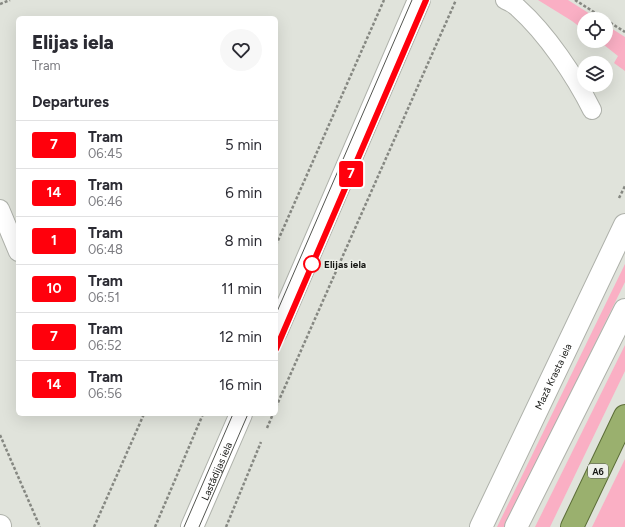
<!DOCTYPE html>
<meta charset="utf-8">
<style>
:root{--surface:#fff;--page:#f7f7f7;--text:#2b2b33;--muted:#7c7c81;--line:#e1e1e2}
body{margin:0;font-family:Figtree,sans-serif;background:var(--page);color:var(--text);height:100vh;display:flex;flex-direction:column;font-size:15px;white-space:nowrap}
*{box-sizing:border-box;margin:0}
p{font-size:13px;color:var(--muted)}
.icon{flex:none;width:22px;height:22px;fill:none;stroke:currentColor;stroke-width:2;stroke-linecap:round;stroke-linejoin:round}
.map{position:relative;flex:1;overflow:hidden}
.side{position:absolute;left:16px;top:16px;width:262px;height:400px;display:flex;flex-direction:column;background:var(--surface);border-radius:6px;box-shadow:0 4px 16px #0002}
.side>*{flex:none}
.badge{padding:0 8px;border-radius:3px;font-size:14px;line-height:26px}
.fabs{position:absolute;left:577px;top:12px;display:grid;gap:8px}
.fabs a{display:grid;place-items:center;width:36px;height:36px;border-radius:50%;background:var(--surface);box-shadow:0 4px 16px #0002;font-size:20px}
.map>.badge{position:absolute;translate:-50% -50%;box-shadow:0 0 0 2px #fff}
h2{padding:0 16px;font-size:15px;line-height:36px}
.round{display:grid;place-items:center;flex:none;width:42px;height:42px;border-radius:21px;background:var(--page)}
.head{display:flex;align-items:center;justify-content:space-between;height:68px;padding:0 16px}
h1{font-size:19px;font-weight:800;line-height:30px}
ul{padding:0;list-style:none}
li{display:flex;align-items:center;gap:12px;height:48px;padding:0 16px;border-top:1px solid var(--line)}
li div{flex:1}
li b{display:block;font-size:15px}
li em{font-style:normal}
li .badge{min-width:44px;font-weight:700;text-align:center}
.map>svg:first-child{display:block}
.green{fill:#faafc4}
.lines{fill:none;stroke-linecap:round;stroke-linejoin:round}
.service-casing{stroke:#aeb1aa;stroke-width:20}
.minor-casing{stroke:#aeb1aa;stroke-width:24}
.tertiary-casing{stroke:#aeb1aa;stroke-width:24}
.trunk-casing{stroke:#5b6d37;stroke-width:24}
.path{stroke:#868882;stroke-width:2.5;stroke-dasharray:3 2;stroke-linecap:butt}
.service{stroke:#fff;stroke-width:18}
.minor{stroke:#fff;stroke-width:22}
.tertiary{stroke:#fff;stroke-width:22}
.trunk{stroke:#9ab06e;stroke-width:22}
.tram{stroke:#545651;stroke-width:1}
.line-casing{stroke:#fff;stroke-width:9}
.line{stroke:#ff000c;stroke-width:6}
.stop-dot{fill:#fff;stroke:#ff000c;stroke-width:2}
.labels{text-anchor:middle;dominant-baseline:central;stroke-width:3;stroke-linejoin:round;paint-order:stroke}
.shield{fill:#edf0e9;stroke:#565753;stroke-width:1}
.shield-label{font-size:9px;font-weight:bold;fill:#151613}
.stop-label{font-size:10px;font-weight:bold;fill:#151613;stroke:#edf0e9;text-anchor:start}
.street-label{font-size:10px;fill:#151613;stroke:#edf0e9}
</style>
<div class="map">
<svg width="625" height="527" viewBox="0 0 625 527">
<rect width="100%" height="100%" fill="#e0e3db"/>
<g class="green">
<polygon points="538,0 568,0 598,19 584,19 584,30 572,21"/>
<polygon points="606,25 625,37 625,71 614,63 618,56 599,41 606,41"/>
<polygon points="625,264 625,282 505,527 497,527"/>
<polygon points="625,345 625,371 550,527 535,527"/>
<polygon points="625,459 625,527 592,527"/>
</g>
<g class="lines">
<defs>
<g id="service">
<path d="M505,0C510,2 515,5 518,8C547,34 575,76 592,110"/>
<polyline points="0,209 18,252"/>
</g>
<g id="minor">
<polyline points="0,526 0,527"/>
<path id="s1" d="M481,527L625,225"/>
<polyline points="516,527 625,310"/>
</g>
<g id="tertiary">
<polyline points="276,332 419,0"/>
<path id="s2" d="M192,527L241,414"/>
</g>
<polyline id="trunk" points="572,527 625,416"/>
</defs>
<use href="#service" class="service-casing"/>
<use href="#minor" class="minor-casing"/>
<use href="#tertiary" class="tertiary-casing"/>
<use href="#trunk" class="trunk-casing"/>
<g class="path">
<polyline points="575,0 605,19"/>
<polyline points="0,4 10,0"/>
<polyline points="606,20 625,32"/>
<polyline points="619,198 625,186"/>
<polyline points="276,245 384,0"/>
<polyline points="276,407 456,0"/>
<polyline points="267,428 273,414"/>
<polyline points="0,435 40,527"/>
<polyline points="94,527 144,414"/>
<polyline points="155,527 203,414"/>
<polyline points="226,527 261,442"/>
</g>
<use href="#service" class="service"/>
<use href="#minor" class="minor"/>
<use href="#tertiary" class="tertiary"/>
<use href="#trunk" class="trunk"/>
<g class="tram">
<polyline points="276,314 412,0"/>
<polyline points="276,348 426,0"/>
<polyline points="184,527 233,414"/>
<polyline points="199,527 248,414"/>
</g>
</g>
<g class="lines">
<defs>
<polyline id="line" points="276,349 426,0"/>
</defs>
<use href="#line" class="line-casing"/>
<use href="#line" class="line"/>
</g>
<circle class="stop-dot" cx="312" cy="264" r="8"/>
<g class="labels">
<rect class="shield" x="588" y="464" width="20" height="14" rx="3"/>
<g class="shield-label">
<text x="598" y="471">A6</text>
</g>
<g class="stop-label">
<text x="324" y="264">Elijas iela</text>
</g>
<g class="street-label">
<text stroke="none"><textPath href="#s1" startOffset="167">Mazā Krasta iela</textPath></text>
<text stroke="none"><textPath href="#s2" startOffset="61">Lastādijas iela</textPath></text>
</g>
</g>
</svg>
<div class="fabs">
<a><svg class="icon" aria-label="locate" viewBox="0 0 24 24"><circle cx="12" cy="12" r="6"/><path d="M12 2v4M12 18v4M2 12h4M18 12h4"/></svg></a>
<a><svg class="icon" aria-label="layers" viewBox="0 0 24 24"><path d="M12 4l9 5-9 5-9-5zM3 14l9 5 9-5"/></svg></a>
</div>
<b class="badge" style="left:351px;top:174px;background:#ff000c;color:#fff">7</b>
<section class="side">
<div class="head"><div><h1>Elijas iela</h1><p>Tram</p></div><a class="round"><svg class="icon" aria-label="heart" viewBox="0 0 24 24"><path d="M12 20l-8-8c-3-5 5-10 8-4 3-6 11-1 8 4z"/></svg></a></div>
<h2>Departures</h2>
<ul>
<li><span class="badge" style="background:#ff000c;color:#fff">7</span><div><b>Tram</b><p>06:45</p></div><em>5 min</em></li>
<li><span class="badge" style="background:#ff000c;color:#fff">14</span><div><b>Tram</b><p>06:46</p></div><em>6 min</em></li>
<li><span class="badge" style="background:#ff000c;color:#fff">1</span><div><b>Tram</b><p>06:48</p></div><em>8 min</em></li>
<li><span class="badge" style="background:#ff000c;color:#fff">10</span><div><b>Tram</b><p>06:51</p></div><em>11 min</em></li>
<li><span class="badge" style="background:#ff000c;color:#fff">7</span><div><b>Tram</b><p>06:52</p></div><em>12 min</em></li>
<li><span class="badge" style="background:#ff000c;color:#fff">14</span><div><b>Tram</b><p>06:56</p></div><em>16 min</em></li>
</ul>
</section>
</div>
